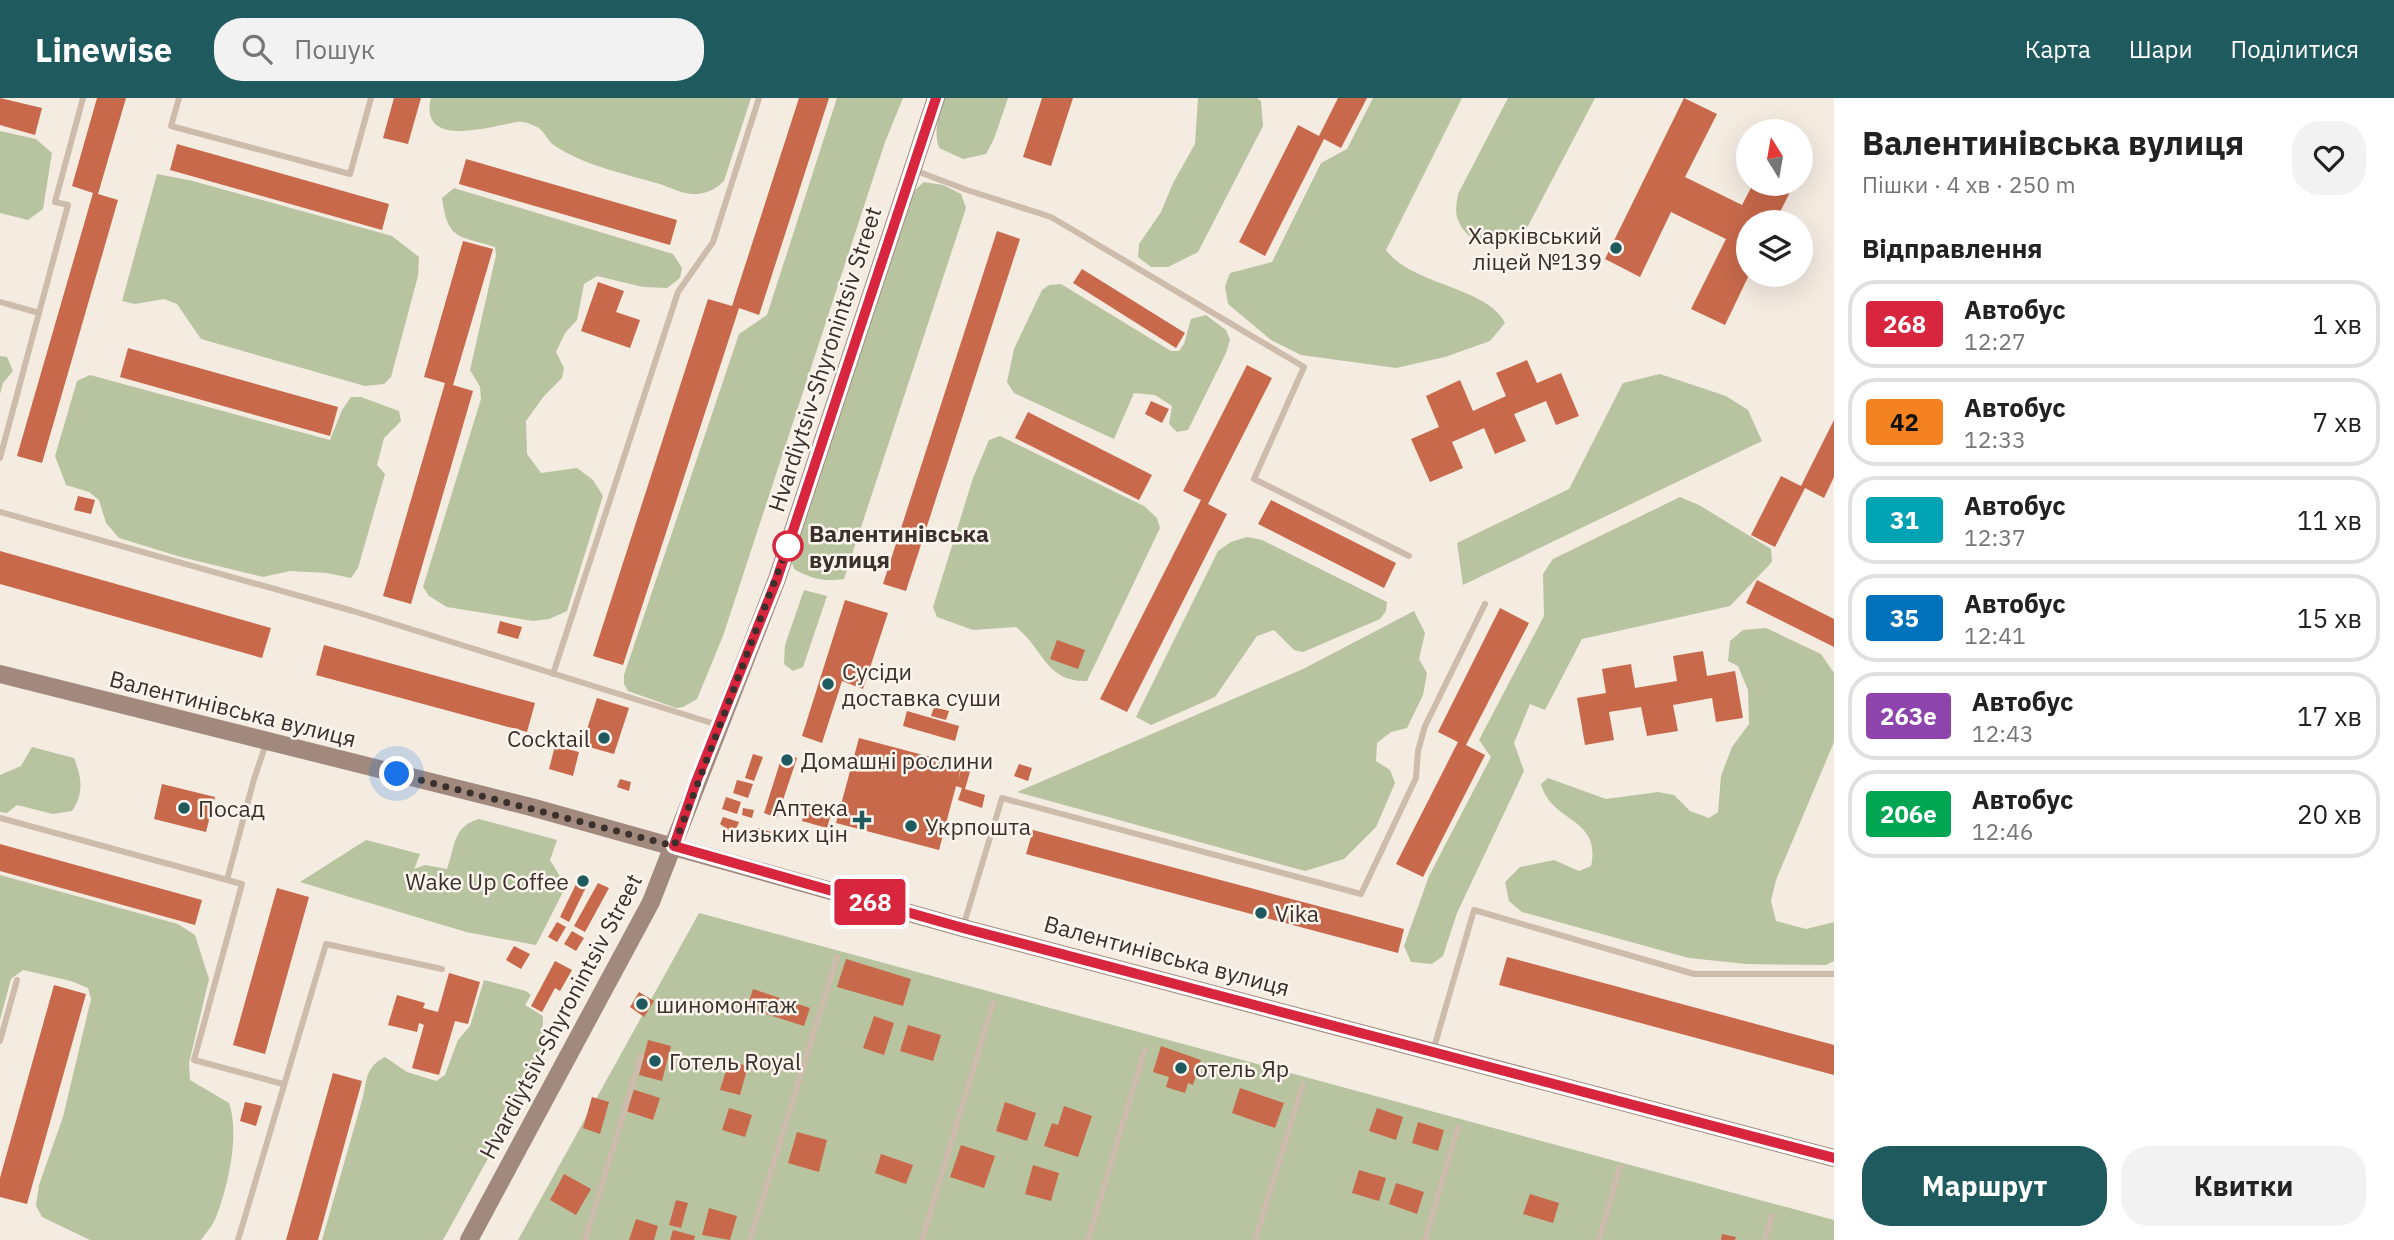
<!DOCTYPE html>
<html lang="uk">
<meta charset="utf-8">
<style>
:root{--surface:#fff;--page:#f2f2f2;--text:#222;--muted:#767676;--line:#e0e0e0;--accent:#1f5a5e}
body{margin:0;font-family:"IBM Plex Sans",sans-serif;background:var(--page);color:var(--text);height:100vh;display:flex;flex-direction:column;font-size:26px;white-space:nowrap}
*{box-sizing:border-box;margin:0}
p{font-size:23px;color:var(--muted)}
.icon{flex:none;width:38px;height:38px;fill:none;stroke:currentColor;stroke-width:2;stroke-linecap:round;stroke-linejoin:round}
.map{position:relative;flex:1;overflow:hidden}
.sheet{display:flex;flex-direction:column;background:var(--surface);width:560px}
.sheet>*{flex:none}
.badge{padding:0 14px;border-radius:5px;font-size:24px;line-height:46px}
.needle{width:46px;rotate:349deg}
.tools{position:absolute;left:1736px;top:21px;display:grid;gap:14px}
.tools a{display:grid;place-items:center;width:77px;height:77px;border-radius:50%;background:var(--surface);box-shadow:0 7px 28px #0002;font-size:35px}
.you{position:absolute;width:35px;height:35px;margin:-18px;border:5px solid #fff;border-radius:50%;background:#1a73e8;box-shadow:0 0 0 10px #1a73e833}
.map>.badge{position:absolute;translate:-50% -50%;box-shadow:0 0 0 4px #fff}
h2{padding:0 28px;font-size:26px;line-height:63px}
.round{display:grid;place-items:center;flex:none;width:74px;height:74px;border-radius:28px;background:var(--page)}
.summary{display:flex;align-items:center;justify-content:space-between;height:119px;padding:0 28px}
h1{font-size:33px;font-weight:700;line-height:52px}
.action{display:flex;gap:14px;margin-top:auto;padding:14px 28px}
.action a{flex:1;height:80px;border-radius:28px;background:var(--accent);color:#fff;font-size:28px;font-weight:700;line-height:80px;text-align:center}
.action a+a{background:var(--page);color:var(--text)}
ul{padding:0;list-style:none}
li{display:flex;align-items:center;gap:21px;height:88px;margin:0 14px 10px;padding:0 14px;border:4px solid var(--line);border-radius:28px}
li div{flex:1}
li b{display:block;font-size:26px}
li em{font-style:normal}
li .badge{min-width:77px;font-weight:700;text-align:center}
header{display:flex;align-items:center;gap:42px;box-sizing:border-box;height:98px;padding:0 35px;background:var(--accent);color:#fff}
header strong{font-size:33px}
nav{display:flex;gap:38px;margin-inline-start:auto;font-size:24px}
.search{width:490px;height:63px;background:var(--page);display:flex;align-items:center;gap:18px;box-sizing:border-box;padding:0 24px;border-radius:28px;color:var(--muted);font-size:26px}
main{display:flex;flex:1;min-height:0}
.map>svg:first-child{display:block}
.green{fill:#b8c4a0}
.building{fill:#c8694b}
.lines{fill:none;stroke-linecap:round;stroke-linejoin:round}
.lane{stroke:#cdbbac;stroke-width:6}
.secondary{stroke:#a18a7d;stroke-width:18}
.line-casing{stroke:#fff;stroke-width:16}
.line{stroke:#d7263d;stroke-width:10}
.walk{stroke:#3b302b;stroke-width:7;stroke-dasharray:0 12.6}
.poi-dot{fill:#1f5a5e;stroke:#fbf5ee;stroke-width:2.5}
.stop-dot{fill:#fff;stroke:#d7263d;stroke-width:3.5}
.labels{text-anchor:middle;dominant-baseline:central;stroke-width:5;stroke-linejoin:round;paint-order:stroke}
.poi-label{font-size:23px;fill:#3b302b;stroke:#fbf5ee;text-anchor:start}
.street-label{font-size:23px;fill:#3b302b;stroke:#fbf5ee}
.stop-label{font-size:23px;font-weight:bold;fill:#3b302b;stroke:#fbf5ee;text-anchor:start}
</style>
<header>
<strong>Linewise</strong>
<div class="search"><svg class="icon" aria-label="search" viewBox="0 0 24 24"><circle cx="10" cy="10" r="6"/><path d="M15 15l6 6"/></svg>Пошук</div>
<nav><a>Карта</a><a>Шари</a><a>Поділитися</a></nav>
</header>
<main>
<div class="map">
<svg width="1834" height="1142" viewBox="0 0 1834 1142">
<rect width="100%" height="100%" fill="#f4ebe1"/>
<g class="green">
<path d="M431,0H751L724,83C716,91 708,95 696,96C685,97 671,90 660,86C625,76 586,68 555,48C547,43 545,33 537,29C531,26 523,23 517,24C492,28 418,52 431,0Z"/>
<polygon points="837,0 903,0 885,44 723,538 697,601 683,609 676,610 628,593 624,586 624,577 739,236 767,217"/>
<path d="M944,0H1008L994,41L986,56L963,61L939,50C933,32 939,17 944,0Z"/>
<polygon points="1198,0 1257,0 1261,3 1263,28 1198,154 1168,169 1151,169 1138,159 1139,146 1161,114 1173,85 1195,46"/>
<path d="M1373,0H1462L1386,152C1411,187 1488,189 1505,225L1490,243L1445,259L1396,270L1301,257L1271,242L1228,206L1225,188L1230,175L1272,164L1321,65L1347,51Z"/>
<path d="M1508,0H1595L1528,128C1524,132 1521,138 1516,141C1495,157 1464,143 1457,119C1455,111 1457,104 1458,96Z"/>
<polygon points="0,33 36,41 52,55 43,111 28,122 0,115"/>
<polygon points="157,76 193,83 392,138 419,159 418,178 391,279 384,286 365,288 201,241 177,206 164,201 135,206 122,203"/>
<path d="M924,84L943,87L961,96L966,110L844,481C824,484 812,481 794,471L790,459L914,93Z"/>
<path d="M454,90L673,156L682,170L680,180L667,190L643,189L597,178L584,186L577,222L565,235L556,254L564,270L562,280L544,298L526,323L527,356L541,375L577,370L593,382L603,398L567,513L549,521L533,523L447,509L429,498L423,489L481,301L480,289L470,272L496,157L495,149C458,137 448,143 442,100Z"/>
<polygon points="1061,186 1171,253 1179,253 1184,246 1191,221 1206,217 1226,232 1230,242 1226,255 1188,332 1177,334 1169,326 1172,308 1155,297 1134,295 1114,341 1014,295 1007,284 1014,251 1042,192 1049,187"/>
<polygon points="0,258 7,259 13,273 3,285 0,296"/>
<polygon points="1660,276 1726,298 1748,312 1762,343 1463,487 1457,445 1569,391 1623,285"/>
<polygon points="90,277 330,342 342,312 351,299 361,299 399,313 401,323 384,340 377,367 385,376 358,470 351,480 327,475 290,473 263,479 181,459 119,440 106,425 99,402 89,394 66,387 55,358 77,283"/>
<path d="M1000,338L1144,408L1157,420L1160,430L1087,583C1045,584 1044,551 1016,529L973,532L937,519L933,509L973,380L989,342Z"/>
<polygon points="1680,399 1699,407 1771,451 1772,464 1730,508 1582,541 1545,612 1530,606 1514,645 1524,673 1457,815 1443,858 1432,866 1411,864 1404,848 1429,778 1491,659 1479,642 1544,518 1543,476 1553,461"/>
<polygon points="1247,439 1262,442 1387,504 1386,513 1380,521 1303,554 1294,552 1274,532 1257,538 1215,599 1151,627 1136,619 1218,453 1231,444"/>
<polygon points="804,492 827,498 803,569 793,573 784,566 785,547"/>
<polygon points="1414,513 1425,535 1419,561 1427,575 1423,597 1407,630 1391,634 1377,645 1376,663 1390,672 1395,685 1376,729 1344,761 1305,773 1017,694 1303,571"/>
<path d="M1766,530L1821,556L1834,575V644L1776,782L1771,803L1776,823L1806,831L1834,824V863L1826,867L1746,866L1689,860L1522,814L1509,803L1505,784L1520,769L1554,762L1579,773L1591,768C1602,719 1551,725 1541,686L1548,680L1606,701L1658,694L1674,697L1690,713L1709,720L1718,714L1721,678L1732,649L1749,626L1748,592L1738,568L1728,563L1730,543L1743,532Z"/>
<path d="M32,649L74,660C82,680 84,695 72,713L53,716L17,707L7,715L0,714V677L21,668Z"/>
<path d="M479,721L557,742L550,762L566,788L536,847L466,834L300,784L366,742L420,756L414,771L425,767L447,771C455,749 453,728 479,721Z"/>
<path d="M0,777L178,826L195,837L209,881L189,965L190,982L229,1005C240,1036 228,1089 216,1119C213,1127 206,1135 201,1142H90L42,1119L36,1108L39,1087L63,1019L91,901L88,890L71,883L23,872L11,881L0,922Z"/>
<polygon points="699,815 1834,1122 1834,1142 518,1142"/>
<path d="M484,882L526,893L531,897L525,907L543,918L542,959L539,968L443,1142H322L363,999C367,980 366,969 385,959L407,974L436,983L445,977L458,942L470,928Z"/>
</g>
<g class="building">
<polygon points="0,0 42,10 35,37 0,27"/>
<polygon points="97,0 126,0 98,96 118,102 42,365 17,358 93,95 72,88"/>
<polygon points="394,0 421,0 408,46 383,40"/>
<polygon points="799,0 829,0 759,217 739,210 623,567 593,558 708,201 732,208"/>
<polygon points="1042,0 1073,0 1051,68 1023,59"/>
<polygon points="1338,0 1367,0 1341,50 1324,41 1265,158 1239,144 1298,27 1319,38"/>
<polygon points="1684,0 1717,16 1685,79 1742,107 1753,86 1794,86 1775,124 1748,124 1749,177 1725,227 1691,211 1726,141 1671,114 1640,179 1605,161"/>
<polygon points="177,46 389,106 382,132 170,72"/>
<polygon points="466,61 677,122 670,147 459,86"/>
<polygon points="997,133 1020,141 906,493 883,486"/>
<polygon points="463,143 493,151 453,287 473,293 411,506 383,498 445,285 424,279"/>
<polygon points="1082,171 1185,235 1176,250 1073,185"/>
<polygon points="598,184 624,193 616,214 640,222 630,250 581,233"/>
<polygon points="128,250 338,309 330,338 120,279"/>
<polygon points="1527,262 1537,285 1561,275 1579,318 1556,327 1546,303 1514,316 1526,343 1495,356 1484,330 1452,344 1463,370 1430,384 1411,341 1439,329 1426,298 1460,282 1473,313 1506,298 1496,275"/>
<polygon points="1247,267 1272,280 1208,406 1227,416 1127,614 1100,601 1201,402 1183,393"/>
<polygon points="1151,303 1169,311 1162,325 1145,316"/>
<polygon points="1028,314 1152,377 1139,402 1015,340"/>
<polygon points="1834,322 1834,379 1824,400 1805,390 1775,449 1751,437 1781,378 1801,388"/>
<polygon points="78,398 95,402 91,416 74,412"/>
<polygon points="1271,402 1396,465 1384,490 1258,426"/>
<polygon points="0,453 271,530 262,560 0,486"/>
<polygon points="1757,482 1834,521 1834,549 1746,505"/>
<polygon points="845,502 888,515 863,591 842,583 822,645 802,638"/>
<polygon points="1500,510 1529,525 1466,647 1485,657 1423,779 1396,766 1458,644 1438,634"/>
<polygon points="500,523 522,529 518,541 497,535"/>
<polygon points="1057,542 1085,552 1078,571 1050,561"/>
<polygon points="324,547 535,605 527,634 316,577"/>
<polygon points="1703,553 1707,578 1735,573 1743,620 1716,624 1712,600 1673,607 1678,633 1647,638 1641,609 1609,614 1614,642 1585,647 1577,600 1606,595 1602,571 1631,566 1635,590 1677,583 1673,558"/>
<polygon points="597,600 629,610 614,656 582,647"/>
<polygon points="934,609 949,613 946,622 931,618"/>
<polygon points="907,613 959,628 955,643 903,628"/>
<polygon points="859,640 961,667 958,683 962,667 971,670 965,691 985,697 982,710 958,702 962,690 956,688 939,752 836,725"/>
<polygon points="555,648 579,654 573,678 549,671"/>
<polygon points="783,655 797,660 777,720 764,715"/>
<polygon points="753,656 763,659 754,683 745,680"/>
<polygon points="1019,666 1032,670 1028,683 1014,678"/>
<polygon points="620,681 631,684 629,693 617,689"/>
<polygon points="737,682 753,686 748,700 733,695"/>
<polygon points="162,686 215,699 206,734 154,721"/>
<polygon points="726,699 741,704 737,716 722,711"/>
<polygon points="806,709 831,716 827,730 802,723"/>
<polygon points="743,710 754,712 752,720 742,717"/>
<polygon points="723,719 739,724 734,736 720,726"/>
<polygon points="758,730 771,734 768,745 755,742"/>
<polygon points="1033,732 1404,831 1398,855 1026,756"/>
<polygon points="0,746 202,802 195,827 0,773"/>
<polygon points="580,778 589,783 569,824 560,819"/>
<polygon points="598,785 609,790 585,834 574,828"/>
<polygon points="277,790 309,799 265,956 233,947"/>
<polygon points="557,824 566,829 557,844 548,839"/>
<polygon points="572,833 584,840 576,853 564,846"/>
<polygon points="514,848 530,856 521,871 506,862"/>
<polygon points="1507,859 1834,947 1834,977 1499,887"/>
<polygon points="846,861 911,881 903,908 837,889"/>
<polygon points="555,863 572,872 560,893 555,890 542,914 531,908"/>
<polygon points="449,875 480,884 468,926 455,923 439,977 412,970 424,927 419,925 417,934 388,927 397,897 425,905 423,910 438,914"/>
<polygon points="54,887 86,896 27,1106 0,1099 0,1080"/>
<polygon points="753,891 810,910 804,928 747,910"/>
<polygon points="639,894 654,903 644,919 630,909"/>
<polygon points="874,918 894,925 884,957 863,950"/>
<polygon points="908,927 941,937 933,963 900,953"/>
<polygon points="648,942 671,948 662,983 639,977"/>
<polygon points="1161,948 1201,962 1193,987 1188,985 1185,995 1166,989 1169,979 1153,974"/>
<polygon points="729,963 748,968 740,997 720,992"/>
<polygon points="333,975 362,983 318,1142 286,1142"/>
<polygon points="1240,990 1284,1005 1275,1030 1232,1015"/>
<polygon points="632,991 660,1000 653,1022 626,1013"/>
<polygon points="592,999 609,1004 600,1036 583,1030"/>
<polygon points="245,1004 262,1008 256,1028 240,1023"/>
<polygon points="1005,1004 1036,1015 1027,1043 996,1033"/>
<polygon points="1064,1008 1092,1018 1078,1059 1044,1048 1052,1025 1058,1027"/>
<polygon points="729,1010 752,1017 745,1039 722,1032"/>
<polygon points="1377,1010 1403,1019 1396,1042 1369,1033"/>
<polygon points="1418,1024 1444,1032 1438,1053 1412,1045"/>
<polygon points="797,1034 827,1042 819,1074 788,1065"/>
<polygon points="961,1047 995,1058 984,1090 950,1079"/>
<polygon points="881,1056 913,1067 906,1086 875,1075"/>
<polygon points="1033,1067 1059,1075 1051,1103 1025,1096"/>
<polygon points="1359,1072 1386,1080 1379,1103 1352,1095"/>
<polygon points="564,1076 591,1091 576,1117 550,1102"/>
<polygon points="1396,1085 1424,1094 1417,1116 1389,1106"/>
<polygon points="1530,1096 1559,1105 1553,1125 1523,1116"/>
<polygon points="676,1102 688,1105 681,1130 669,1127"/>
<polygon points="709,1110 737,1118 730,1142 702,1137"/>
<polygon points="636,1121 658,1128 654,1142 629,1142"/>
<polygon points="673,1132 695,1138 694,1142 670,1142"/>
<polygon points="1722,1136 1736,1139 1735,1142 1721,1142"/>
</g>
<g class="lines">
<g class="lane">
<polyline points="179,0 171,28 350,76 371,0"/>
<polyline points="914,72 967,92 1051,119 1304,269 1254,381 1409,458"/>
<polyline points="0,204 39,215"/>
<polyline points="0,360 68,107 55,104 83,0"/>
<polyline points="0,414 353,513 718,627"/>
<polyline points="553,576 678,194 713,144 759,0"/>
<polyline points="0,720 242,786 194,962 283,986"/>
<polyline points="227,782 254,681 266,646"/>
<polyline points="963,829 1002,700 1361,796 1416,680 1418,653 1425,628 1485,506"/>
<polyline points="0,943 17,882"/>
<polyline points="1433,953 1474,812 1694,876 1834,876"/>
<polyline points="238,1142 326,846 442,871"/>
<polyline points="585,1142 641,958"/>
<polyline points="750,1142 837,859"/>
<polyline points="922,1142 993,905"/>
<polyline points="1088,1142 1145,951"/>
<polyline points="1255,1142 1303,986"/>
<polyline points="1425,1142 1458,1029"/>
<polyline points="1599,1142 1620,1069"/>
<polyline points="1765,1142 1772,1118"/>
</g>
<g class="secondary">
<polyline points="0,576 531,709 963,830 1834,1060"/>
<polyline points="469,1142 651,804 777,481 936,0"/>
</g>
</g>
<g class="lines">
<defs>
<polyline id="line" points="936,0 777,481 696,684 674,748 963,830 1834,1060"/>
</defs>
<use href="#line" class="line-casing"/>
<use href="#line" class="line"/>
<polyline class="walk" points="397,676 674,748 788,448"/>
</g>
<g class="poi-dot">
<circle cx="1616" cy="150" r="7"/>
<circle cx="828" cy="586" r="7"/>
<circle cx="604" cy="640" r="7"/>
<circle cx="787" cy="662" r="7"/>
<circle cx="184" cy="710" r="7"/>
<path d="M858.5 711.5h7v7h7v7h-7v7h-7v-7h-7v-7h7z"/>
<circle cx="911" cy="728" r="7"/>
<circle cx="583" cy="783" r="7"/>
<circle cx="1261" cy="815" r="7"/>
<circle cx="642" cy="906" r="7"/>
<circle cx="655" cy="963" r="7"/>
<circle cx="1181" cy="970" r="7"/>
</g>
<circle class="stop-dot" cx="788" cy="448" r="14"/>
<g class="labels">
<g class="poi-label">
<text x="1602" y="137" text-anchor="end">Харківський<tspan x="1602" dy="26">ліцей №139</tspan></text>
<text x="842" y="573">Сусіди<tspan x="842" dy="26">доставка суши</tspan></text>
<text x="590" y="640" text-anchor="end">Cocktail</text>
<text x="801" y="662">Домашні рослини</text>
<text x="848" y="709" text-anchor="end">Аптека<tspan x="848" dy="26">низьких цін</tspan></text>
<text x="198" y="710">Посад</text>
<text x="925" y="728">Укрпошта</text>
<text x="569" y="783" text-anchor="end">Wake Up Coffee</text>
<text x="1275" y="815">Vika</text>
<text x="656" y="906">шиномонтаж</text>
<text x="669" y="963">Готель Royal</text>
<text x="1195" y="970">отель Яр</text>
</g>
<g class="street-label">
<text transform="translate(824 261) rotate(-72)">Hvardiytsiv-Shyronintsiv Street</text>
<text transform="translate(233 610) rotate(14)">Валентинівська вулиця</text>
<text transform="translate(1167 857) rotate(15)">Валентинівська вулиця</text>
<text transform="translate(560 918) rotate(-62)">Hvardiytsiv-Shyronintsiv Street</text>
</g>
<g class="stop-label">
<text x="809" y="435">Валентинівська<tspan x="809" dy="26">вулиця</tspan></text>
</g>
</g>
</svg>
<div class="tools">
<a><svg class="needle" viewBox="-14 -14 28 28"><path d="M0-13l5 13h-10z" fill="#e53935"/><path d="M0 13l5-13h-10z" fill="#767676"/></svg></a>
<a><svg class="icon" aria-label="layers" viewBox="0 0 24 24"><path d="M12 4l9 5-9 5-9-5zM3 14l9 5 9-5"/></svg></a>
</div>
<div class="you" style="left:397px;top:676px"></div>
<b class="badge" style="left:870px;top:804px;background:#d7263d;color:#fff">268</b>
</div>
<section class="sheet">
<div class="summary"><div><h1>Валентинівська вулиця</h1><p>Пішки · 4 хв · 250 m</p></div><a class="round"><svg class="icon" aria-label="heart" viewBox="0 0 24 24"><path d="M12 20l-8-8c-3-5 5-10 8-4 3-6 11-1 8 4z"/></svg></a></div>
<h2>Відправлення</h2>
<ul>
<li><span class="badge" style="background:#d7263d;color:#fff">268</span><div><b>Автобус</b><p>12:27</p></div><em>1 хв</em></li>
<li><span class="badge" style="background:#f58220;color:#111">42</span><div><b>Автобус</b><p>12:33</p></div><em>7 хв</em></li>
<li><span class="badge" style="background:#00a3b4;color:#fff">31</span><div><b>Автобус</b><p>12:37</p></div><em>11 хв</em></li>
<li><span class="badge" style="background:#0072bc;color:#fff">35</span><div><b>Автобус</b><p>12:41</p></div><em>15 хв</em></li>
<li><span class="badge" style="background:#8e44ad;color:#fff">263е</span><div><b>Автобус</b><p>12:43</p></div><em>17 хв</em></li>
<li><span class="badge" style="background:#00a651;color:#fff">206е</span><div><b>Автобус</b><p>12:46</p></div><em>20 хв</em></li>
</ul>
<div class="action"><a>Маршрут</a><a>Квитки</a></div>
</section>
</main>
